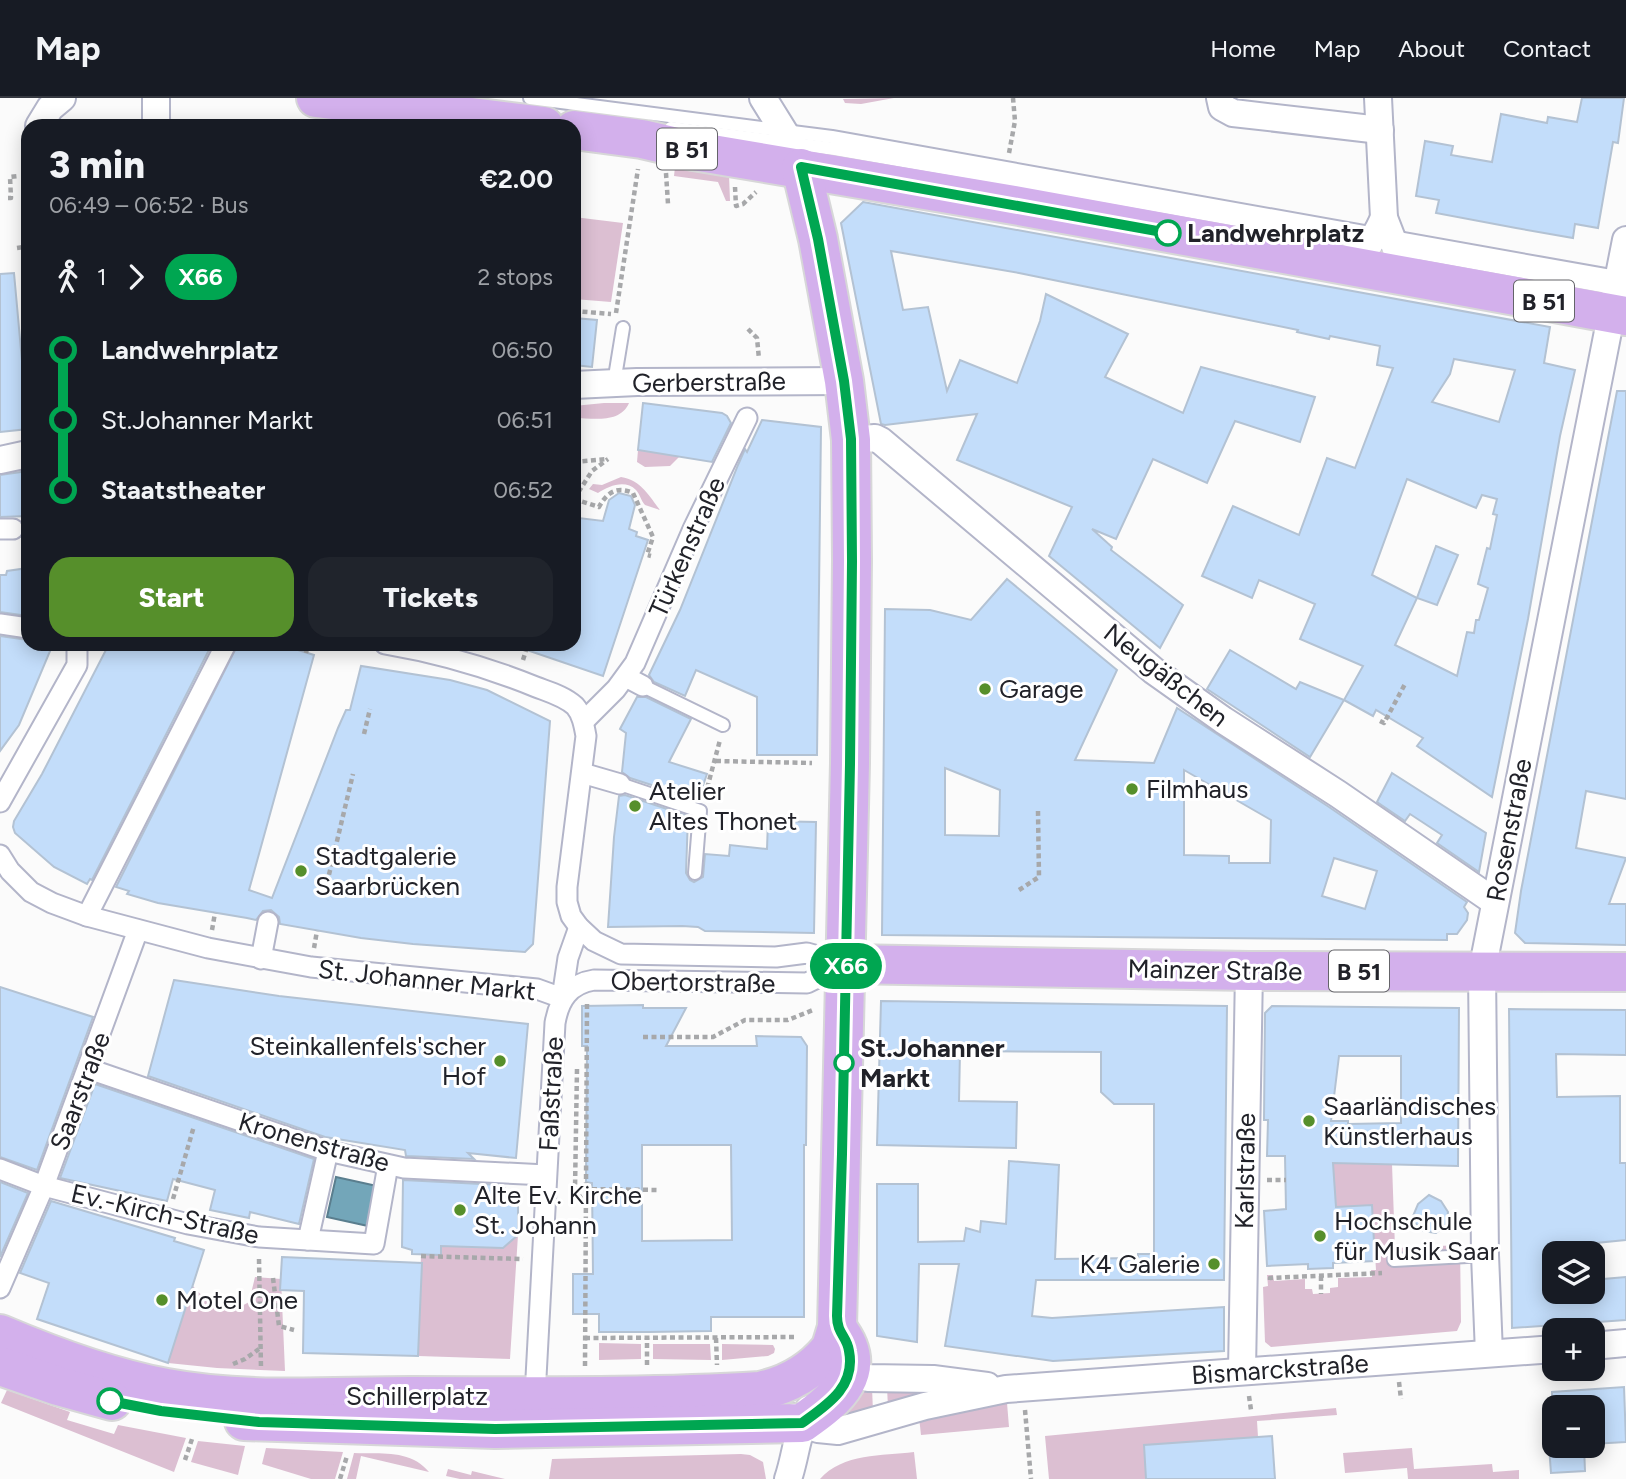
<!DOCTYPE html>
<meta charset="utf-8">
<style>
:root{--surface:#171b24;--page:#20242c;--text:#f1f3f6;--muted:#9ea1a6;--line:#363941;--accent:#568f2b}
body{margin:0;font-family:Figtree,sans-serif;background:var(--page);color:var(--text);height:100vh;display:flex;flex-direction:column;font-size:26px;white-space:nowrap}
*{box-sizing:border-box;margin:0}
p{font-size:23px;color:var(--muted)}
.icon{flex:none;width:38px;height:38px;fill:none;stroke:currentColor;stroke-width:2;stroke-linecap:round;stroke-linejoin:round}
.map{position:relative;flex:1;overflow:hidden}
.drawer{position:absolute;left:21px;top:21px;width:560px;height:532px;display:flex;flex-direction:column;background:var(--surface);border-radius:21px;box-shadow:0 4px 18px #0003}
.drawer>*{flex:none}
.badge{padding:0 14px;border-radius:23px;font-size:24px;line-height:46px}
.controls{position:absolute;left:1542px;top:1143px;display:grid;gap:14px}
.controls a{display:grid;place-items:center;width:63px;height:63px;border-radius:14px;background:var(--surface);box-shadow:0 4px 18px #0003;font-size:35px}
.map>.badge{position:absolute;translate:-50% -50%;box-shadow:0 0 0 4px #fff}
.legs{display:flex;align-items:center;gap:10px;height:77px;padding:0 28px;font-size:23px}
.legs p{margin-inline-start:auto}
.head{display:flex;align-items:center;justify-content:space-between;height:119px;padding:0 28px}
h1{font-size:38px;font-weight:800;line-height:52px}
.cta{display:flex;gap:14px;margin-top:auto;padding:14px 28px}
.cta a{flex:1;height:80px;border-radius:21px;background:var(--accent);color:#fff;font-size:28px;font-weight:800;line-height:80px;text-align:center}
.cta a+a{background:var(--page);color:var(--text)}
ul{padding:0 28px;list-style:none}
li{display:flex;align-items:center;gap:24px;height:70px;font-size:26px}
li i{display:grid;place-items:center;width:10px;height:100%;margin:0 9px;background:currentColor}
li i::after{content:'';width:18px;height:18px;margin:-9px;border:5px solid;border-radius:50%;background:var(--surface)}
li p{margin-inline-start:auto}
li:first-child i{background:linear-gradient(#0000 50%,currentColor 0)}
li:last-child i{background:linear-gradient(currentColor 50%,#0000 0)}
header{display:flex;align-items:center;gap:42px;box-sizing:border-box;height:98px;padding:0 35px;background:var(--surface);border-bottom:2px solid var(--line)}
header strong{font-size:33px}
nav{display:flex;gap:38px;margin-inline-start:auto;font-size:24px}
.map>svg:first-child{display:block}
.green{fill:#dcbfd2}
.water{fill:#73a6b9;stroke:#5a7e8e;stroke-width:2}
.building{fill:#c3ddfa;stroke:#b3c2d3;stroke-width:2;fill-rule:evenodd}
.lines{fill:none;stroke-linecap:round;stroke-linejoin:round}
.service-casing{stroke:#b3b5c9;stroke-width:16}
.pedestrian-casing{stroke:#b3b5c9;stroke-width:23}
.minor-casing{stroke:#b3b5c9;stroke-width:30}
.primary-casing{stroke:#d7d7d8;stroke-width:42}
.path{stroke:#a7a8aa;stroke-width:4.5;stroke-dasharray:5 3.5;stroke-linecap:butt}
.service{stroke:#fff;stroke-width:12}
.pedestrian{stroke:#fff;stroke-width:19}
.minor{stroke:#fff;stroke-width:26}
.primary{stroke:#d3b0ec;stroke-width:38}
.line-1-casing{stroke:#fff;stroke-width:16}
.line-1{stroke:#00a651;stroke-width:10}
.stop-1-dot{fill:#fff;stroke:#00a651;stroke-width:3.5}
.poi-dot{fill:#568f2b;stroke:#fff;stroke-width:2.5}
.labels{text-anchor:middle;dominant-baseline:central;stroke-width:6;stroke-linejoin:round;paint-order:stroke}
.shield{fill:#fff;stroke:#646469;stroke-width:2}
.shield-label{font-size:24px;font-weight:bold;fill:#212229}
.stop-label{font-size:26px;font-weight:bold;fill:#212229;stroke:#fff;text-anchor:start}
.street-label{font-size:26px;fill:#212229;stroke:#fff}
.poi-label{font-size:26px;fill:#212229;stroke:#fff;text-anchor:start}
</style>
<header>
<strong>Map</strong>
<nav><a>Home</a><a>Map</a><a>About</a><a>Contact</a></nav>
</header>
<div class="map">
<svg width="1626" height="1381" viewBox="0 0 1626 1381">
<rect width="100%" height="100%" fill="#fbfbfb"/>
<g class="green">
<polygon points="894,0 861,6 845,5 843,1"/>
<polygon points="675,69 729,76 730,103 726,103 718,84 674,78"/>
<polygon points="574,119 623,125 611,204 574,201"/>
<path d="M604,305H629C620,326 593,320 574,320V308Z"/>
<polygon points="638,352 680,358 670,368 645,369 637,364"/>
<path d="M621,379C641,382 650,399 660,412L645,407C641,403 640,396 636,392C625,381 609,388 598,395L589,391L593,386L602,387Z"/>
<polygon points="1318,1065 1392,1066 1395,1150 1460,1147 1461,1224 1457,1233 1271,1249 1265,1244 1263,1189 1268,1188 1267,1177 1273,1177 1274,1183 1305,1181 1305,1191 1312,1191 1313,1196 1330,1195 1330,1190 1338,1189 1338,1180 1372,1179 1371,1172 1376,1172 1372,1108 1330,1109 1335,1096 1334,1081"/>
<polygon points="518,1137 510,1261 418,1258 421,1157 441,1157 441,1148 503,1150"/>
<path d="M255,1179L281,1181L285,1273L217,1270L168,1265L193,1188C211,1208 223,1220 249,1204Z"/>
<polygon points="599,1245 641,1246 641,1261 599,1262"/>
<polygon points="653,1246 710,1246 711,1262 653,1261"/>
<polygon points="722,1246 773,1247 775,1251 774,1255 768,1258 722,1262"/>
<polygon points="872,1289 873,1314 844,1319 859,1291"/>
<polygon points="887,1289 943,1289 888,1310"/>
<polygon points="7,1292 70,1314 67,1322 114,1336 118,1327 186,1340 174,1374 1,1305"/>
<polygon points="1007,1305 1009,1329 921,1337 919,1319 959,1311"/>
<polygon points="1336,1310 1337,1317 1257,1323 1258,1339 1144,1347 1146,1381 1049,1381 1045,1338"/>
<polygon points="198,1343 245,1348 238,1377 191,1364"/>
<polygon points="266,1350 343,1354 335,1381 311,1381 262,1366"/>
<polygon points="1412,1350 1414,1371 1492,1366 1493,1374 1519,1372 1519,1381 1408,1381 1407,1370 1345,1375 1343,1355"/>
<path d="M914,1354L917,1381H820C843,1355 882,1358 914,1354Z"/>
<path d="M354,1355C379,1356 411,1351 429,1374L361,1358L356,1381H347Z"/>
<polygon points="741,1356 750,1357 763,1364 766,1381 549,1381 552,1361"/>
<polygon points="448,1371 471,1377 472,1373 505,1381 460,1381 446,1378"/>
</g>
<polygon class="water" points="336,1079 377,1088 368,1128 327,1119"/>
<g class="building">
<polygon points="1582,0 1624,0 1618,45 1613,44 1598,130 1575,126 1573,140 1516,130 1436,115 1439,102 1416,98 1425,43 1453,48 1451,57 1492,64 1501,16 1547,25 1548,19 1577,24"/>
<path d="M863,104L1550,229L1544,265L1575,272L1560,338L1528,521L1492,699L1417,648L1423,640L1376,612L1373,618L1344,602L1363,568L1300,541L1315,506L1259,482L1252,500L1202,478L1233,408L1299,437L1327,360L1355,370L1393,270L1377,267L1380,248L1330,238L1329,241L1297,234L1298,232L1019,175L891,153L903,212L928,209L947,293L960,262L1017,285L1040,223L1046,196L1128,236L1105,279L1183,315L1201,269L1315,299L1300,344L1235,323L1207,385L1153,361L1116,441L1092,431L1112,449L1111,452L1183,507L1160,550L1049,458L1072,409L957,362L977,316L885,327L881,326L841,125ZM1454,261L1515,272L1499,324L1432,304L1450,276ZM1407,381L1476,410L1482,397L1497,401L1493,416L1497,417L1490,451L1487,450L1478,486L1488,490L1479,522H1476L1474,535L1467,534L1457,578L1395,547L1417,500L1372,477Z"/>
<polygon points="14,175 23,274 28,273 28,331 0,334 0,176"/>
<polygon points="574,220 597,222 592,269 574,267"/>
<polygon points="1617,293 1626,293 1626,701 1586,693 1576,750 1626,760 1609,806 1626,806 1626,847 1525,845 1515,835 1521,793"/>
<polygon points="643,305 722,315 727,318 731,325 712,364 638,352"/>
<polygon points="762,322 821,329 817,657 757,657 757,599 696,572 685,598 654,584 649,577 680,512 738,367 745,351 747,354"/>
<polygon points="28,373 28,418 0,419 0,377"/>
<polygon points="619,395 631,398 635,407 629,431 637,434 636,438 648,442 603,578 518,549 518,546 574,546 574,435 579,420 603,423 609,402"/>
<polygon points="1436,448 1458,457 1437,507 1417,500"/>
<polygon points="28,470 28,518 0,514 0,477 6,477 7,473"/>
<path d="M1007,481L1117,572L1075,662L1154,665L1177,610L1329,709L1467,804L1464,809L1468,815L1467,822L1457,836H1447V842L882,837L885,511L930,512L971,522ZM945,670L1000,692L999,738L945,737ZM1184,672L1271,722L1270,765H1229V758L1184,757ZM1334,760L1377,773L1365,811L1322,798Z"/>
<polygon points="0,538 28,542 28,546 53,546 19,627 0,653"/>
<polygon points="109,546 212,546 92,782 90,781 87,786 54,769 15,735 13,729 14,723 42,676"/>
<polygon points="238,546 279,546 314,557 249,792 272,800 338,630 346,612 350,612 361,568 450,582 487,592 550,623 533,846 525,854 413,846 361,840 280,826 279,819 271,812 263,813 256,822 247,820 158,805 127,796 129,793 116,789"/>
<polygon points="1230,552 1296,591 1300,584 1344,602 1310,659 1207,591"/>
<polygon points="637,599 646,599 691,621 669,664 707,676 698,702 630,680 622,674 626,635 620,631"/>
<polygon points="1392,675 1486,735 1479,774 1437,745 1442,737 1410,716 1405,723 1377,704"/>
<polygon points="625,697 688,718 686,775 690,782 694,784 703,779 705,756 729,758 730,747 767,751 768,723 816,724 814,835 705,833 698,829 682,828 608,829 614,739 619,698"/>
<polygon points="174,882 279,898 528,926 516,1060 468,1055 474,1061 406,1058 405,1052 325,1039 148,978"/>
<polygon points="0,889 93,919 37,1072 0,1059"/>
<polygon points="881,903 1227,908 1224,1182 1036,1182 1032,1218 1052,1220 1224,1209 1224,1253 1053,1263 945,1248 959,1166 919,1166 917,1244 877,1238 877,1086 918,1086 918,1144 964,1143 966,1130 980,1134 981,1123 1006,1126 1009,1063 1059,1067 1055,1161 1138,1160 1138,1156 1154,1156 1154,1006 1114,1006 1101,994 1101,954 960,953 959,1003 1017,1004 1016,1050 877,1047"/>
<path d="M643,907V910H686L666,948H757L756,938L801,939L807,948L806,1047H804V1219H711V1233L649,1234H599V1216H573V1176H593L592,1085L586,1084L587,948H582V908ZM642,1047H731L732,1142L642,1143Z"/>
<path d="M1272,908L1459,910L1458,1068L1333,1065L1336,1109L1372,1107L1375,1163L1333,1165V1170L1308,1171V1166L1267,1168L1264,1113L1286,1111L1285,1058H1267L1268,1022H1264L1265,915ZM1339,958H1401V1025L1348,1026V1023H1331Z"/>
<polygon points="1509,911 1626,912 1626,957 1556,956 1557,999 1620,998 1620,1065 1626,1065 1626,1142 1596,1145 1597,1151 1554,1153 1554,1194 1592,1194 1592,1182 1626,1179 1626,1222 1512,1230"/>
<polygon points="95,986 314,1061 299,1126 250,1114 249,1120 210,1112 215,1092 173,1081 167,1103 60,1080"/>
<polygon points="403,1082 501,1087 518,1103 518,1137 503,1150 441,1148 441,1157 412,1156 412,1152 402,1149"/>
<polygon points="0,1084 28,1095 0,1159"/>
<polygon points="1429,1097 1441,1103 1448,1114 1446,1127 1436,1135 1423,1133 1414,1124 1413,1118 1418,1106"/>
<polygon points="51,1103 175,1140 174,1143 204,1152 168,1265 37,1221 49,1185 20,1175"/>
<polygon points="282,1159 422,1165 418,1258 303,1255 304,1193 280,1192"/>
<polygon points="1624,1289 1626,1344 1592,1346 1592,1309 1552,1309 1552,1294"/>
<polygon points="1272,1338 1275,1381 1146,1381 1144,1347"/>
<polygon points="1549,1348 1584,1348 1585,1373 1551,1375"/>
</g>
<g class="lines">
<defs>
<g id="service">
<polyline points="530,0 832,39 1622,180"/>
<polyline points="671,30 835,51 1368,145"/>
<polyline points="1396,151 1619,191"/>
<polyline points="614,285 623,230"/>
<polyline points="643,588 723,627"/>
<polyline points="620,686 700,713 695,775"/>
<polyline points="1394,1162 1485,1157"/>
</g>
<g id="pedestrian">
<polyline points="0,431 13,431"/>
<polyline points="0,526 28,530"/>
<path d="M385,546C438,555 487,569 536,589C549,594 564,598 575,608C582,616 584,627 586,638L567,789V804L571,818L579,829L594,843L621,856L776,859L807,855L846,866"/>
<polyline points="626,579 643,588"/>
<polyline points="584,623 616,591 635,565 693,431 747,320"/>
<polyline points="582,675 620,686"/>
<polyline points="0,704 77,567 77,546"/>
<polyline points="0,757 10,773 31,794 52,805 87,818 208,850 311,869 537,891 562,900 568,860 579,829"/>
<polyline points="87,818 226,546"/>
<polyline points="261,861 268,824"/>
<polyline points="89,971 328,1053 404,1070 546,1077"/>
<polyline points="0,1071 44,1088 188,1126 259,1139 374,1146 388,1067"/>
<polyline points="308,1142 328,1053"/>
<polyline points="0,1190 44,1088 138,832"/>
<path d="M535,1298L555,925C559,902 569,886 594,882L807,885L846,866"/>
</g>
<g id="minor">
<polyline points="763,0 791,45 801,70"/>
<polyline points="1220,0 1222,9 1233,15 1380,32"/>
<polyline points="1378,0 1384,120 1401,164 1412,173 1424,178"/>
<polyline points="39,28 50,10 62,0"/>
<polyline points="156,28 156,0"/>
<path d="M1334,162C1364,160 1372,146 1384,120"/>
<polyline points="574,287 637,284 844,283"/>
<polyline points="851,342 875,340 881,343 1154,573 1223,622 1338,696 1495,804"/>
<polyline points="0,362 28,356"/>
<polyline points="1592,1248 1626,1245"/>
<polyline points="1489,1255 1485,1157 1482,873 1626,142"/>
<polyline points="840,1263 850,1274 868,1280 933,1281 987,1288"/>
<polyline points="1242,1273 1249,873"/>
<polyline points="795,1319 802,1325 818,1331 838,1333 925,1308 1006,1291 1554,1251"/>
<path d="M788,1381C796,1358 797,1332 809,1311"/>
</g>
<g id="primary">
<polyline points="316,0 544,28"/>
<polyline points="574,32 642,41 694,53 1014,107 1626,218"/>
<polyline points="846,866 1249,873 1626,874"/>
<path d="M0,1236C54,1259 108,1279 166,1290C246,1305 330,1298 410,1298C527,1298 644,1300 760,1293C787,1287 811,1274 829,1252C833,1246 834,1237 837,1230L850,665L852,463L851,342L844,283L818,141L801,70"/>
<polyline points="0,1268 58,1288 112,1303"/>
<path d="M244,1323L495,1331L802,1325C837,1301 871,1273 837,1230"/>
</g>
</defs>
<use href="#service" class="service-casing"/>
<use href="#pedestrian" class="pedestrian-casing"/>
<use href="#minor" class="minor-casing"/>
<use href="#primary" class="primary-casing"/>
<g class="path">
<polyline points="1009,55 1015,23 1013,0"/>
<polyline points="666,75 668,106"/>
<polyline points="735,89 736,108 743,106 756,94"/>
<polyline points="8,100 11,100 10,79 19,78"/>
<polyline points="17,150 24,149"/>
<polyline points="574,213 611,216"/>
<polyline points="616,215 638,71"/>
<polyline points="748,231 757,240 759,261"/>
<polyline points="574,364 608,361"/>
<path d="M574,401L599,409C607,394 617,388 633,395L653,439L647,457L651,458"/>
<polyline points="574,401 592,373 608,361"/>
<polyline points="306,555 308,546"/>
<polyline points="523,562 528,546"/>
<polyline points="1380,623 1384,625 1405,586"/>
<polyline points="364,636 370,611"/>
<polyline points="716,663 812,665"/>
<polyline points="705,698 720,642"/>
<polyline points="327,785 353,676"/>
<polyline points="1019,792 1039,779 1038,713"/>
<polyline points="212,832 215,815"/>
<polyline points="314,850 317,833"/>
<polyline points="643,939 713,939 745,922 788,922 813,912 813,910"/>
<polyline points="577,971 575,1091 585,1106"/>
<polyline points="1267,1082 1286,1082"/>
<polyline points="575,1091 660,1092"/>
<polyline points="173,1101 194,1028"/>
<polyline points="421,1158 523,1161"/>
<polyline points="259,1161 261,1271"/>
<polyline points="1321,1178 1321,1196"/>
<polyline points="273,1180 279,1228 294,1232"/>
<polyline points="1270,1182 1270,1180 1382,1175"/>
<polyline points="585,1240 797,1239"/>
<polyline points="716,1240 717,1267"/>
<polyline points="233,1266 245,1261 259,1251"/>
<polyline points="647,1267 647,1240"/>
<polyline points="585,1268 587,906"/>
<polyline points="1399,1284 1401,1301"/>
<polyline points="1249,1298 1251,1312"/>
<polyline points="1025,1312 1031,1381"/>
<polyline points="185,1362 193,1338"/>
<polyline points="340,1381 347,1358"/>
</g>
<use href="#service" class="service"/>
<use href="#pedestrian" class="pedestrian"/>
<use href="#minor" class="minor"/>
<use href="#primary" class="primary"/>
</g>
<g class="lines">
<defs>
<path id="line-1" d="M110,1303L161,1313L259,1324L495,1331L802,1325C827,1307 856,1289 849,1253C847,1238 837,1236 837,1218L842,1056L850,666L852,463L851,341L844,283L818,141L801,69L1168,135"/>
</defs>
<use href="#line-1" class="line-1-casing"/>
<use href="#line-1" class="line-1"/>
</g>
<g class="stop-1-dot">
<circle cx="1168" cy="135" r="12"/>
<circle cx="844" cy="965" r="9"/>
<circle cx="110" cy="1303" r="12"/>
</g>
<g class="poi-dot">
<circle cx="985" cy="591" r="7"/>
<circle cx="1132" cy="691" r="7"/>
<circle cx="635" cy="708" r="7"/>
<circle cx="301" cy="773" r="7"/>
<circle cx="500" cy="963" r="7"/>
<circle cx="1309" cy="1023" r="7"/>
<circle cx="460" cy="1112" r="7"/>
<circle cx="1320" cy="1138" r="7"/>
<circle cx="1214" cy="1166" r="7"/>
<circle cx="162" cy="1202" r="7"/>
</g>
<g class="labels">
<g class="shield">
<rect x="657" y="30.5" width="60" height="41" rx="5"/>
<rect x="1514" y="182.5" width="60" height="41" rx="5"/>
<rect x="1329" y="852.5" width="60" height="41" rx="5"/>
</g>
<g class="shield-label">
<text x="687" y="51">B 51</text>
<text x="1544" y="203">B 51</text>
<text x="1359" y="873">B 51</text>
</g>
<g class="stop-label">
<text x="1187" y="135">Landwehrplatz</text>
<text x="860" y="950">St.Johanner<tspan x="860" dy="30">Markt</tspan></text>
</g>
<g class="street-label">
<text transform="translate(709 284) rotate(-1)">Gerberstraße</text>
<text transform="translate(687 449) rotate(-66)">Türkenstraße</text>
<text transform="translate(1166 577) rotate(38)">Neugäßchen</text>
<text transform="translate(1509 732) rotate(-79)">Rosenstraße</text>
<text transform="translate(1215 872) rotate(1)">Mainzer Straße</text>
<text transform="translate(427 882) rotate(6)">St. Johanner Markt</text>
<text transform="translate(693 884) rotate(1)">Obertorstraße</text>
<text transform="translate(80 993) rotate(-69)">Saarstraße</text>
<text transform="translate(551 996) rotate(-87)">Faßstraße</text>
<text transform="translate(314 1044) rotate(16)">Kronenstraße</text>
<text transform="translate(1245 1073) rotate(-89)">Karlstraße</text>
<text transform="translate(165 1116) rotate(13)">Ev.-Kirch-Straße</text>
<text transform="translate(1280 1271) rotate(-4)">Bismarckstraße</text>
<text x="417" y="1298">Schillerplatz</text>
</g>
<g class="poi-label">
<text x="999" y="591">Garage</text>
<text x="1146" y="691">Filmhaus</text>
<text x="649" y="693">Atelier<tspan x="649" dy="30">Altes Thonet</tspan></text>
<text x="315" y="758">Stadtgalerie<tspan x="315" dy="30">Saarbrücken</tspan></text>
<text x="486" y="948" text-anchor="end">Steinkallenfels'scher<tspan x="486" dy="30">Hof</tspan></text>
<text x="1323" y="1008">Saarländisches<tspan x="1323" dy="30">Künstlerhaus</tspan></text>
<text x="474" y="1097">Alte Ev. Kirche<tspan x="474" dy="30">St. Johann</tspan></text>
<text x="1334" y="1123">Hochschule<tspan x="1334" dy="30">für Musik Saar</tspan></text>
<text x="1200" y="1166" text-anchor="end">K4 Galerie</text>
<text x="176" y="1202">Motel One</text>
</g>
</g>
</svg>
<div class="controls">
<a><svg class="icon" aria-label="layers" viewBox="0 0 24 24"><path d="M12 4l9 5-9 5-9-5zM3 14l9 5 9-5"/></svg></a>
<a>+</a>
<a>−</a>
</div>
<b class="badge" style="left:846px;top:868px;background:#00a651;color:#fff">X66</b>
<section class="drawer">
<div class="head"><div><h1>3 min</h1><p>06:49 – 06:52 · Bus</p></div><b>€2.00</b></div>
<div class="legs"><svg class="icon" aria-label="walk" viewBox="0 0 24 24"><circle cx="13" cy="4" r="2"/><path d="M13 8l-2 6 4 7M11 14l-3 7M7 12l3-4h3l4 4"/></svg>1<svg class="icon" aria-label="forward" viewBox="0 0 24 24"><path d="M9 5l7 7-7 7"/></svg><b class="badge" style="background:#00a651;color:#fff">X66</b><p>2 stops</p></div>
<ul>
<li><i style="color:#00a651"></i><b>Landwehrplatz</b><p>06:50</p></li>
<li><i style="color:#00a651"></i><span>St.Johanner Markt</span><p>06:51</p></li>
<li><i style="color:#00a651"></i><b>Staatstheater</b><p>06:52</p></li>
</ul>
<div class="cta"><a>Start</a><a>Tickets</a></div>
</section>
</div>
